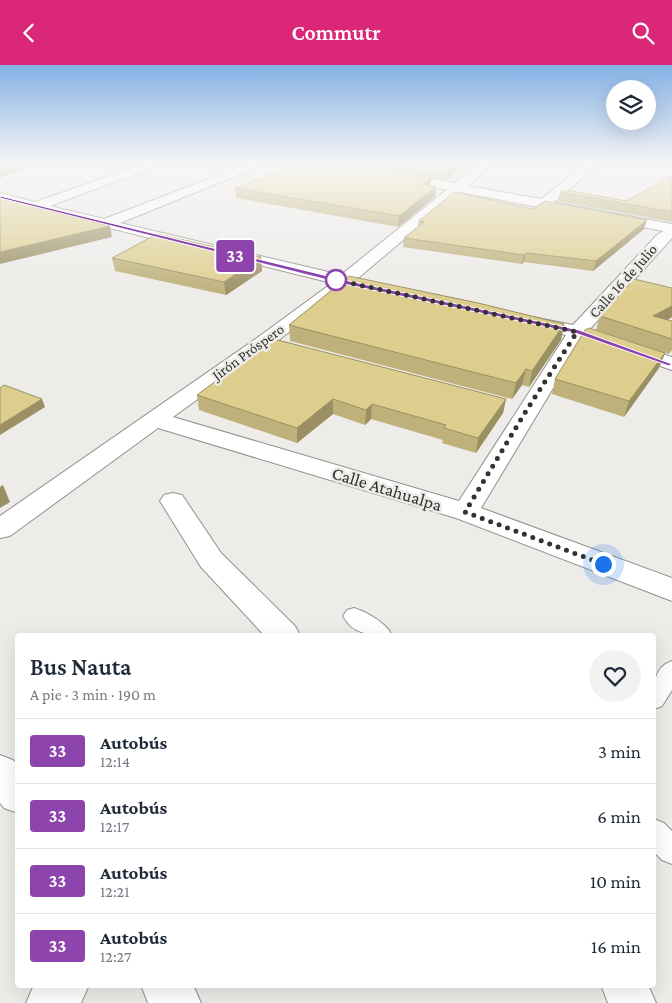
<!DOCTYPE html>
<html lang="es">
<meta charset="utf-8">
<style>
:root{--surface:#fff;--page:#f2f2f3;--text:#1f2937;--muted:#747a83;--line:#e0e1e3;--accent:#db2777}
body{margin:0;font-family:"Crimson Pro",serif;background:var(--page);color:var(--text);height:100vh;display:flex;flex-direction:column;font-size:19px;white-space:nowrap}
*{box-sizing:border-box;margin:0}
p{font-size:16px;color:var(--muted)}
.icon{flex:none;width:28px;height:28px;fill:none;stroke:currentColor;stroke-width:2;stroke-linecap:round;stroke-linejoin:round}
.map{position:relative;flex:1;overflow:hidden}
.sheet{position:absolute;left:15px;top:568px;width:641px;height:355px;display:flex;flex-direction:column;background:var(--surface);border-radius:5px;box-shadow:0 5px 20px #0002}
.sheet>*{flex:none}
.badge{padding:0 10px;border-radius:4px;font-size:18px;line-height:32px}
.fabs{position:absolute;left:606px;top:15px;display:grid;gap:10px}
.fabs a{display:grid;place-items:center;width:50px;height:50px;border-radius:50%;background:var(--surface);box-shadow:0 5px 20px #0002;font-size:25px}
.you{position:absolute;width:25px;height:25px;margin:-12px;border:4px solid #fff;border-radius:50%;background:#1a73e8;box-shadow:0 0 0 8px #1a73e833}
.map>.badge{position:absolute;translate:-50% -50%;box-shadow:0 0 0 2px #fff}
.round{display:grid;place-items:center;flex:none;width:52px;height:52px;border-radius:26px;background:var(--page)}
.overview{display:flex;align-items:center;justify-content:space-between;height:85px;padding:0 15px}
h1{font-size:24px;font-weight:600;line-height:38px}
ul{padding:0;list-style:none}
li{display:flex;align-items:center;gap:15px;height:65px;padding:0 15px;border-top:1px solid var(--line)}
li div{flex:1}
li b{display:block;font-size:19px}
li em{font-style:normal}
li .badge{min-width:55px;font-weight:700;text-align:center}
header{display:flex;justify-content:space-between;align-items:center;height:65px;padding:0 15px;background:var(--accent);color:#fff;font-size:22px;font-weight:600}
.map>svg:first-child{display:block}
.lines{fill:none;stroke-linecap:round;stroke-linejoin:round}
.lane-casing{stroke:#91908d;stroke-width:2}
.street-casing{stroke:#91908d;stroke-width:2}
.secondary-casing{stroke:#91908d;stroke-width:2}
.lane{fill:#fff;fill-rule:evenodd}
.street{fill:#fff;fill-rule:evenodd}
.secondary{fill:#fff;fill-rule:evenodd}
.wall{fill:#beb17a}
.shaded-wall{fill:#9b9063}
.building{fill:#ddce8e;stroke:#9b9063}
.line{fill:#8e44ad;stroke:#fff}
.walk{stroke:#323230;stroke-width:5;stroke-dasharray:0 9}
.stop-dot{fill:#fff;stroke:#8e44ad;stroke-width:2.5}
.labels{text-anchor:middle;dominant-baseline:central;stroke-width:5;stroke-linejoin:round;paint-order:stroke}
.far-street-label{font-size:15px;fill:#323230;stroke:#edece9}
.street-label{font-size:18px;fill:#323230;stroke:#edece9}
</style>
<header><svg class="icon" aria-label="back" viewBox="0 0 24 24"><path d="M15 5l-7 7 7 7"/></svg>Commutr<svg class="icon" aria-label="search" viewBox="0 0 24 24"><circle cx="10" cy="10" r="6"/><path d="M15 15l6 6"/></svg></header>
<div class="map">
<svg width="672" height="938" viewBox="0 0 672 938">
<rect width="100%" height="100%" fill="#edece9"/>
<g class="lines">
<defs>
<g id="lane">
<path d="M354,543C367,547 386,558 392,570C372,570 354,571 343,551L347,545Z"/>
<path d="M672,596V625L662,641L654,644C654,625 651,603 672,596Z"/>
<polygon points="654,754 664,758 672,766 672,799 662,795 654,787"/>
</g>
<g id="street">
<path d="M147,98H165L50,141L104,154L251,98H268L120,158L341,210L480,98H493L468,121L541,134L587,98H600L554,137L672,159V173L589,265L672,292V305L582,275L481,443L672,513V536L456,453L158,363L10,471L0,473V451L257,273L332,218L0,136V128L35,137ZM460,127L663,166L657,170L573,260L527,251L521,252L518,256L521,260L566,270L459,436L173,352L271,281L348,221L380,229L386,228L388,224L386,220L357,214Z"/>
<polygon points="173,428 182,430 221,488 295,561 300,570 264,570 201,502 160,436 164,430"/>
<polygon points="0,690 13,695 18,700 18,748 4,743 0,738"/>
<polygon points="34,920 89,920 81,938 26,938"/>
<polygon points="141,920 193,920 201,938 148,938"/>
<polygon points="601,920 648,920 656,938 608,938"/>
</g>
<polygon id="secondary" points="324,98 350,98 458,119 464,123 458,127 329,101"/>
</defs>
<use href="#lane" class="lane-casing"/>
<use href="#street" class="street-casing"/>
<use href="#secondary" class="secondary-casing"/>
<use href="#lane" class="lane"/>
<use href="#street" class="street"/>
<use href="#secondary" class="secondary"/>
</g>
<g class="wall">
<polygon points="123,98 140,98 133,101"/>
<polygon points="269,98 355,98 431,113 431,121 436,122 435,132 398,162 236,133 235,123 289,103 269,100"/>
<polygon points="362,98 472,98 445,115"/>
<polygon points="554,98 579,98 578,103"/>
<polygon points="672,111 672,157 558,136 560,127 626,136"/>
<polygon points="533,144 644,164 593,206 524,197 522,199 403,182 404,173 418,162 419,156"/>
<polygon points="261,192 262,206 226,230 115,206 112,193"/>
<polygon points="672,223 672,252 668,255 672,256 672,285 669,289 596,265 600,251"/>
<polygon points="564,259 561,275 529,322 522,320 512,334 290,276 289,260"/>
<polygon points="665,288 659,303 624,352 552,329 555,314"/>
<polygon points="247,296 506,334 503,348 476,388 442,378 443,375 371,354 365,360 333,349 297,378 199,345 197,330"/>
</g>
<g class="shaded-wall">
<polygon points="12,98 38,98 0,113 0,103"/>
<polygon points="457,98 472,98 445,115 446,105"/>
<polygon points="431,113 430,123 422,119"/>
<polygon points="436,122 435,132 398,162 399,151"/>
<polygon points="647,155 644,164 593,206 596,196"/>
<polygon points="110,161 112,172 0,199 0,187"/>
<polygon points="526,188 524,197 522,199 524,190"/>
<polygon points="261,192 262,206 226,230 224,217"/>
<polygon points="672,241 672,252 648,265 653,251"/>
<polygon points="564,259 561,275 529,322 532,306"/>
<polygon points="665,288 659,303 624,352 629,336"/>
<polygon points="526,304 522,320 512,334 516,318"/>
<polygon points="42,334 45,342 0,370 0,360"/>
<polygon points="333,334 333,349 297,378 297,363"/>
<polygon points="506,334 503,348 476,388 478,373"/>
<polygon points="372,339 371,354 365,360 366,345"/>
<polygon points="3,420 10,437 0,443 0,422"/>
</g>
<g class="building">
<polygon points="0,98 12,98 0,103"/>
<polygon points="302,98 355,98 431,113 422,119 436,122 399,151 235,123"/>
<polygon points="412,98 457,98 446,105"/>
<polygon points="672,111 672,147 560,127 565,125 626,136"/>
<polygon points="454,127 533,144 545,136 647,155 596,196 526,188 524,190 404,173 424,157 419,156"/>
<polygon points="0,133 110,161 0,187"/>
<polygon points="157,169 261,192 224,217 112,193"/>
<polygon points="349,211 478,238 564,259 532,306 526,304 516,318 289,260"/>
<polygon points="634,214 672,223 672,241 653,251 672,256 672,274 600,251"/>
<polygon points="589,263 665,288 629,336 555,314 585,265"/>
<polygon points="274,274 506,334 478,373 444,363 446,360 372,339 366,345 333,334 297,363 197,330 244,295 247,296"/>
<polygon points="4,320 42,334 0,360 0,323"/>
</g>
<linearGradient id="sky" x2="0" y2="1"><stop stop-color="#85b1e6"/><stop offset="0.43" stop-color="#f7f6f5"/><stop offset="1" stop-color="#f7f6f5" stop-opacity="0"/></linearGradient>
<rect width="672" height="230" fill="url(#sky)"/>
<polygon class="line" points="0,131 344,215 579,265 672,299 669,301 575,268 344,219 0,133"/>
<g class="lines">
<polyline class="walk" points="336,215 577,267 526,346 465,447 603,499"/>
</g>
<circle class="stop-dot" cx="336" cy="215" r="10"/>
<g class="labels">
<g class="far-street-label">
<text transform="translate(623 216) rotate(-48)">Calle 16 de Julio</text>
<text transform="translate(248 287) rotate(-36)">Jirón Próspero</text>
</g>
<g class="street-label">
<text transform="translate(387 424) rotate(17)">Calle Atahualpa</text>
</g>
</g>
</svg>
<div class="fabs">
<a><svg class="icon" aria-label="layers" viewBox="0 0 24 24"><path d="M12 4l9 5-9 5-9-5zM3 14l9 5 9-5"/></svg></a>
</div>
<div class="you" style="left:603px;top:499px"></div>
<b class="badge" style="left:235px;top:191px;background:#8e44ad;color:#fff">33</b>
<section class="sheet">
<div class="overview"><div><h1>Bus Nauta</h1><p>A pie · 3 min · 190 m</p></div><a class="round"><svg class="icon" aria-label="heart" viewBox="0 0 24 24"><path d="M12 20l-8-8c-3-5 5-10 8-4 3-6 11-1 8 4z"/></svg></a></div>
<ul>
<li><span class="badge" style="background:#8e44ad;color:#fff">33</span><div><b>Autobús</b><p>12:14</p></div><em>3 min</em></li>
<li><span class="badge" style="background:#8e44ad;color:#fff">33</span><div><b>Autobús</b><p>12:17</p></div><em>6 min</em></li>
<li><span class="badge" style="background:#8e44ad;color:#fff">33</span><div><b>Autobús</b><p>12:21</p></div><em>10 min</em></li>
<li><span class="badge" style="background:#8e44ad;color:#fff">33</span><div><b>Autobús</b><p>12:27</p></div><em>16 min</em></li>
</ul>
</section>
</div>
